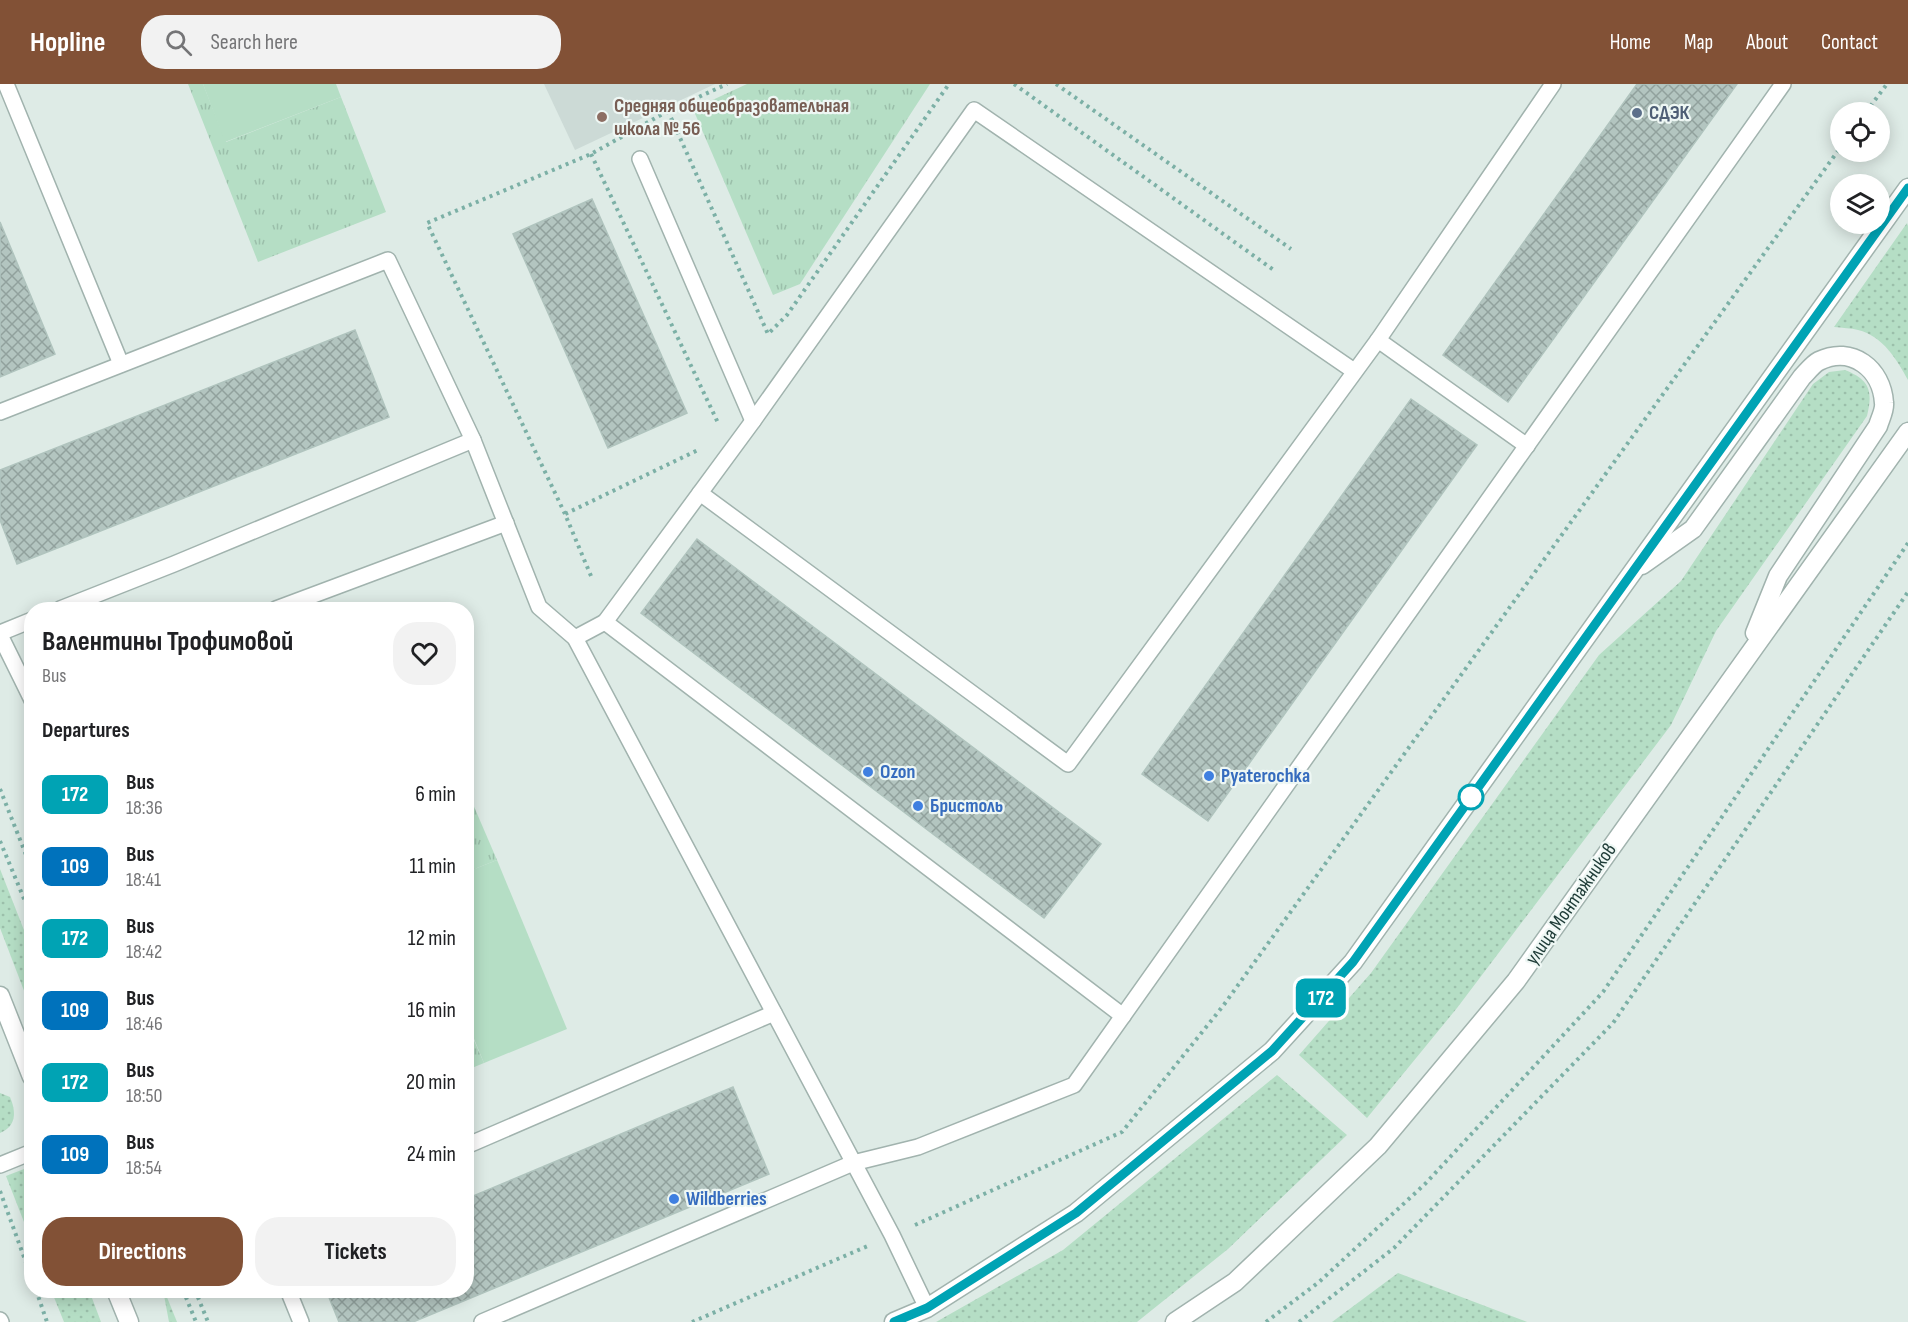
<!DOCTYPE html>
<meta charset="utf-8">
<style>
:root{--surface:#fff;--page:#f2f2f2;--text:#202124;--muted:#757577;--accent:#825136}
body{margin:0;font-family:"Sofia Sans Condensed",sans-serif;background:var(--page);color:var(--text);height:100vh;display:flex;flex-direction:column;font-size:22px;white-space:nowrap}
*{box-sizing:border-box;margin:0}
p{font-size:20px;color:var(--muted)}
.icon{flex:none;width:33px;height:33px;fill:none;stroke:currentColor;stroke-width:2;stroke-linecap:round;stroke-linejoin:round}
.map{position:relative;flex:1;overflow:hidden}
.details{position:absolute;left:24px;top:518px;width:450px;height:696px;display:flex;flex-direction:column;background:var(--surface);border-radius:24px;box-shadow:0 3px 15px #0003}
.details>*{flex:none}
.badge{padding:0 12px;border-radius:9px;font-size:21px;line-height:39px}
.fabs{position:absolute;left:1830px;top:18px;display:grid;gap:12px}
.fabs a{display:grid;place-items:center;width:60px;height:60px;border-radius:50%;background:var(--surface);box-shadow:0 3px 15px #0003;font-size:30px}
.map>.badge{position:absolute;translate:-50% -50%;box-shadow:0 0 0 3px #fff}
h2{padding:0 18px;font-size:22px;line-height:54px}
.round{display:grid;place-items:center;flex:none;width:63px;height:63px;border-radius:24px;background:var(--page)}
.summary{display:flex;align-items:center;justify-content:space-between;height:102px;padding:0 18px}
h1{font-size:28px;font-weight:700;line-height:45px}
.primary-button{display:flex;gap:12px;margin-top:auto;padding:12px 18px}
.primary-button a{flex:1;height:69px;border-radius:24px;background:var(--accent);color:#fff;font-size:24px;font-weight:700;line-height:69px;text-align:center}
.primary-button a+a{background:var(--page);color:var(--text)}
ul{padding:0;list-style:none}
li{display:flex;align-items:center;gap:18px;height:72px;padding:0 18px}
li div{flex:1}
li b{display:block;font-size:22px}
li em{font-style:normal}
li .badge{min-width:66px;font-weight:700;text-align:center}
header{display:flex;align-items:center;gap:36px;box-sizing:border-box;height:84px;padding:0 30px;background:var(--accent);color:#fff}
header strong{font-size:28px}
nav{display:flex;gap:33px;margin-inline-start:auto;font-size:21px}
.search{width:420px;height:54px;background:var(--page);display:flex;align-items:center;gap:15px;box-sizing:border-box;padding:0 21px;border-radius:24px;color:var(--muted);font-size:22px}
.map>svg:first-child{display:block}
.built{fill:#ccdad6}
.grass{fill:url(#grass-dots)}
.park{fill:url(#park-tufts)}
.pitch{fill:#b5dec5}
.building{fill:url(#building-cross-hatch);stroke:#b0c4be;stroke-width:1.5}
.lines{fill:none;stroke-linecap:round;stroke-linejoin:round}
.service-casing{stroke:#a1b3ae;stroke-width:18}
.minor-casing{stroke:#a1b3ae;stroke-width:21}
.path{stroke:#7cb0a6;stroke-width:4;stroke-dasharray:3 4.5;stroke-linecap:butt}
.service{stroke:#fff;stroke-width:15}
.minor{stroke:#fff;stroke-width:18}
.line-casing{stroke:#fff;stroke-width:14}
.line{stroke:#00a3b4;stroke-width:9}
.service-dot{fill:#5c6f8a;stroke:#eef7f4;stroke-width:2}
.education-dot{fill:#8d6e63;stroke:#eef7f4;stroke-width:2}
.shop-dot{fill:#3f7fe0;stroke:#eef7f4;stroke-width:2}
.stop-dot{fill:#fff;stroke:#00a3b4;stroke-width:3}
.labels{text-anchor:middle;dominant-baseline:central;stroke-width:4.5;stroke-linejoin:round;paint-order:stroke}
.education-label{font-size:20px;font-weight:bold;fill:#785e54;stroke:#eef7f4;text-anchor:start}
.service-label{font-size:20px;font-weight:bold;fill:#4e5e75;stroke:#eef7f4;text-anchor:start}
.shop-label{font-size:20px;font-weight:bold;fill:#366cbe;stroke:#eef7f4;text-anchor:start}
.street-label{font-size:20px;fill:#1e3b37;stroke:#eef7f4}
</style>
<header>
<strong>Hopline</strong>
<div class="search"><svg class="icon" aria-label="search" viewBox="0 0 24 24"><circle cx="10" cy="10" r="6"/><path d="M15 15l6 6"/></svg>Search here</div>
<nav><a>Home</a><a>Map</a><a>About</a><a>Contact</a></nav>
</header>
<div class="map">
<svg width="1908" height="1238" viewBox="0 0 1908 1238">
<defs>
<pattern id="grass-dots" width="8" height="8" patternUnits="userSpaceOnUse" patternTransform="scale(1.5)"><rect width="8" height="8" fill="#b5dec5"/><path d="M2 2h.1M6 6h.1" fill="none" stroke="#9bbfaa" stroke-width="1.8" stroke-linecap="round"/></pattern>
<pattern id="park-tufts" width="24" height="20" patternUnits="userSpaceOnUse" patternTransform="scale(1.5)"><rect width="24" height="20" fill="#b5dec5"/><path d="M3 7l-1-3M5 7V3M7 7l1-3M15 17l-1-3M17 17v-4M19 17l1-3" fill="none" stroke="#9bbfaa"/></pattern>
<pattern id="building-cross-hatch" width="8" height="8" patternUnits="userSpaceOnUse" patternTransform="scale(1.5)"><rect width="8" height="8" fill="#b3c5c0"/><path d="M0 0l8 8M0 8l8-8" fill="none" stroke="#91a19d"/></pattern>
</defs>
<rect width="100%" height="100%" fill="#deebe6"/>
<polygon class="built" points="544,0 715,0 575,66"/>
<g class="grass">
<path d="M1907,139L1908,142V296C1897,276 1883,252 1858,246C1851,244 1842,244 1834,243Z"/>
<path d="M1845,286C1870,296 1873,307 1867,332L1716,547L1671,641L1457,924L1367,1034L1299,971L1371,889L1599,571L1681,497L1813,300L1829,288Z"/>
<polygon points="0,785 31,864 31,925 0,844"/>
<polygon points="1277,991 1347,1051 1228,1165 1137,1238 936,1238 1063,1166"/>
<path d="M0,1009L10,1013C16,1027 17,1042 0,1049Z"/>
<polygon points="24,1085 31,1088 31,1156 6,1092"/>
<polygon points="1398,1189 1527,1238 1332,1238"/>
<polygon points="51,1206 89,1206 101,1238 64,1238"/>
<polygon points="163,1206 164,1206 177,1238 169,1238"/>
</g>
<g class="park">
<polygon points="188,0 203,0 226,58 341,13 386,128 258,178"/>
<polygon points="747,0 930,0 800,200 773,211 693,25"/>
<polygon points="466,704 497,776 467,788 466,788"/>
<polygon points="466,938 484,979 467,986 466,986"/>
</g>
<g class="pitch">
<polygon points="203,0 336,0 341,13 225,58"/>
<polygon points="497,776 567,945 484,979 467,938 467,788"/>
</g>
<g class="building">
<polygon points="1637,0 1737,0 1508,318 1443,271"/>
<polygon points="592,115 687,329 608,364 513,150"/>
<polygon points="0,138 55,270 0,293"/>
<polygon points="355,246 389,333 17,480 0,436 0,386"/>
<polygon points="1411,315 1477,361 1208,737 1142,690"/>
<polygon points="697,455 1101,760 1044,834 641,529"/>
<polygon points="733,1003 769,1090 413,1238 339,1238 326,1206 466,1206 466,1115"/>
</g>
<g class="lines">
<defs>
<g id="service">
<polyline points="6,0 121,280"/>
<polyline points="640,75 753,337"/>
<polyline points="1378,256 1527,362"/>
<polyline points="0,328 388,176 473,356 539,523 575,554 892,1151 927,1224"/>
<polyline points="700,409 1068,680 1378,256 1553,0"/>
<polyline points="60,525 174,480 473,356"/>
<polyline points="276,525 506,439"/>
<polyline points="0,549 32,536"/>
<polyline points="0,551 32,616"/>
<polyline points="575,554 605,538"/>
<polyline points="1123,932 605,538 753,337 974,26 1354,287"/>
<polyline points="466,1062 774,929"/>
<polyline points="0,1081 32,1068"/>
<polyline points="288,1206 301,1238"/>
<polyline points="0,1236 1,1238"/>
<polyline points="482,1238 853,1079 918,1063 1074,1001 1783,0"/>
</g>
<g id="minor">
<path d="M1642,481L1693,445L1802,293C1807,288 1813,280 1819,277C1852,261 1882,285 1884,319C1885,326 1880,335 1878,342L1778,492L1755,549"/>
<polyline points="0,912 32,993"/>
<polyline points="116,1206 129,1238"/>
<polyline points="894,1238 927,1224 1076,1129 1272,967 1353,878 1908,104"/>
<polyline points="1175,1238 1235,1198 1378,1062 1516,897 1908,348"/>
</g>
</defs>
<use href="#service" class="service-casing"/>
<use href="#minor" class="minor-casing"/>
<g class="path">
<polyline points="1014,0 1275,187"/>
<polyline points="1056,0 1291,165"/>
<polyline points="668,27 768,250 787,231 949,0"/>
<polyline points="1866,28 1887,0"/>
<polyline points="591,70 719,341"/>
<polyline points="565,430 427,139 591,70 668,27 727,0"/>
<polyline points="591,492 565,430 698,366"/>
<polyline points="0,705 32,786"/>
<polyline points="0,757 32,834"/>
<polyline points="0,1107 32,1195"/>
<polyline points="915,1141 1122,1048 1223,922 1840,64"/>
<polyline points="36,1206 47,1238"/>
<polyline points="183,1206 196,1238"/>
<polyline points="195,1206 208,1238"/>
<polyline points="692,1238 870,1161"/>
<polyline points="1266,1238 1319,1198 1425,1100 1603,908 1908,459"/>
<polyline points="1299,1238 1394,1164 1613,939 1908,508"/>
</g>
<use href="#service" class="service"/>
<use href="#minor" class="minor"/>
</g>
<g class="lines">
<defs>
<polyline id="line" points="894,1238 927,1224 1076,1129 1272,967 1353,878 1908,104"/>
</defs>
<use href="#line" class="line-casing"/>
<use href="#line" class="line"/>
</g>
<circle class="service-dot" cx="1637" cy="29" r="6"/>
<circle class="education-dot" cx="602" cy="33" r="6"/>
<g class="shop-dot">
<circle cx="868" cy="688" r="6"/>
<circle cx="1209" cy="692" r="6"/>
<circle cx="918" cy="722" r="6"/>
<circle cx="674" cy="1115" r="6"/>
</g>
<circle class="stop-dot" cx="1471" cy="713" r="12"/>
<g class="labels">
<g class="education-label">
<text x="614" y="22">Средняя общеобразовательная<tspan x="614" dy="23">школа № 56</tspan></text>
</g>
<g class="service-label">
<text x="1649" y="29">СДЭК</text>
</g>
<g class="shop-label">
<text x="880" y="688">Ozon</text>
<text x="1221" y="692">Pyaterochka</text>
<text x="930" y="722">Бристоль</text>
<text x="686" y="1115">Wildberries</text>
</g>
<g class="street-label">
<text transform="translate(1571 820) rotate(-55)">улица Монтажников</text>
</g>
</g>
</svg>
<div class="fabs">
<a><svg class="icon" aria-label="locate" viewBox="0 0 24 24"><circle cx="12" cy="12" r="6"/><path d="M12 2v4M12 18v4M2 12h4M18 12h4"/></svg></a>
<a><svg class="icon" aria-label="layers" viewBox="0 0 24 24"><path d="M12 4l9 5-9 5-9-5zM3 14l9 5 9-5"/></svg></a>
</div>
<b class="badge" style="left:1321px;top:914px;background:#00a3b4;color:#fff">172</b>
<section class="details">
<div class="summary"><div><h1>Валентины Трофимовой</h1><p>Bus</p></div><a class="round"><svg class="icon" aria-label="heart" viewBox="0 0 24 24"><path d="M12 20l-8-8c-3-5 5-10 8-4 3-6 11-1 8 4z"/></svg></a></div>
<h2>Departures</h2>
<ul>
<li><span class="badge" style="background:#00a3b4;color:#fff">172</span><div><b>Bus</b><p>18:36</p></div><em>6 min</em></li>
<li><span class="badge" style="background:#0072bc;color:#fff">109</span><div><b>Bus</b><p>18:41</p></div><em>11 min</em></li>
<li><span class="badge" style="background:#00a3b4;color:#fff">172</span><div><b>Bus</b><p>18:42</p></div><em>12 min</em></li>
<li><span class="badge" style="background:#0072bc;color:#fff">109</span><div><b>Bus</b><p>18:46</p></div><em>16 min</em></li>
<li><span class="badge" style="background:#00a3b4;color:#fff">172</span><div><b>Bus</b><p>18:50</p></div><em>20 min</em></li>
<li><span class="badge" style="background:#0072bc;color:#fff">109</span><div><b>Bus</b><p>18:54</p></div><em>24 min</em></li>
</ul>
<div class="primary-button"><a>Directions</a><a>Tickets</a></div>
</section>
</div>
